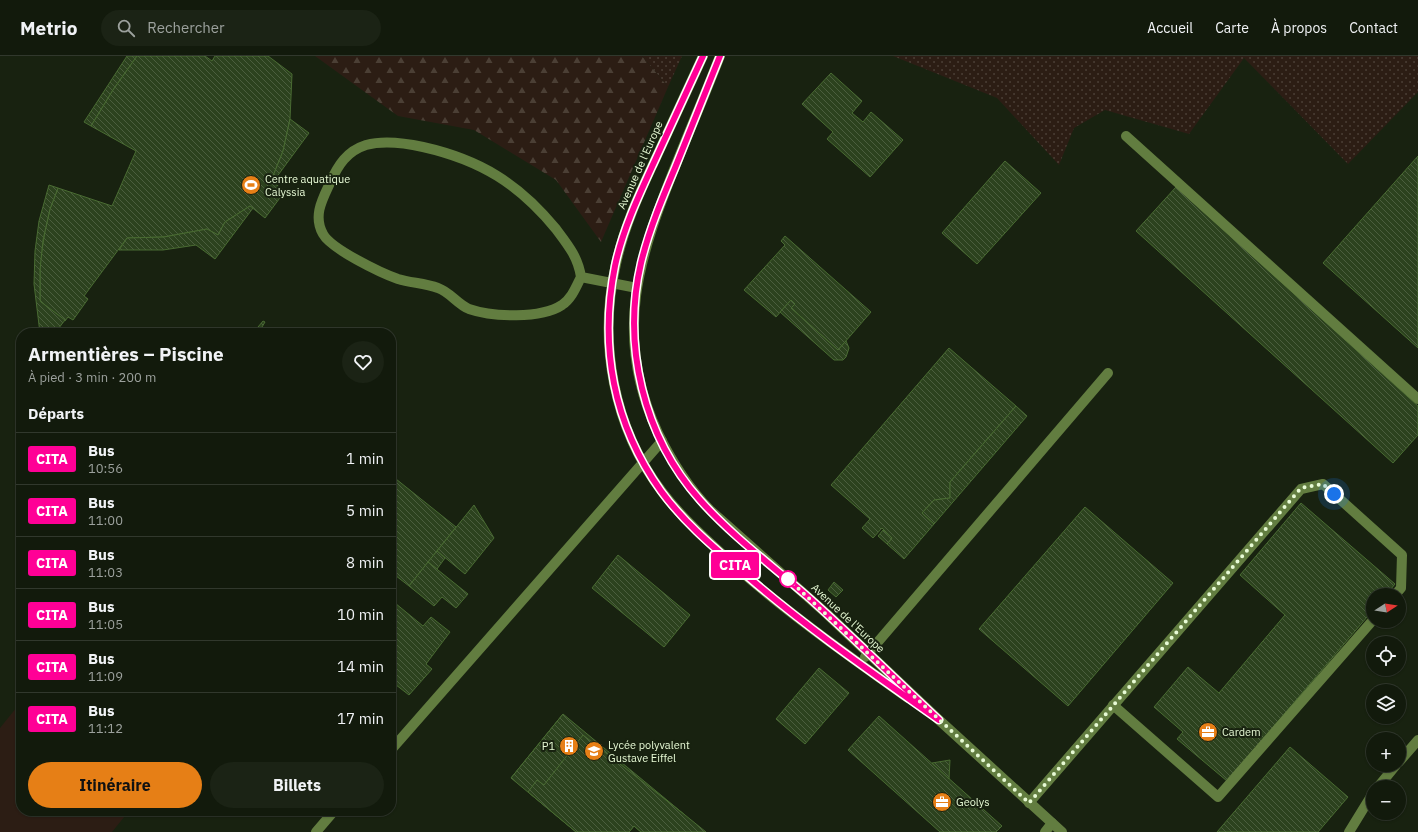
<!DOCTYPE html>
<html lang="fr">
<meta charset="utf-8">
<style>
:root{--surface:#121a0c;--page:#1b2315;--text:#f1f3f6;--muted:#9ca19d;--line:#31382d;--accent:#e67f16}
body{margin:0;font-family:"IBM Plex Sans",sans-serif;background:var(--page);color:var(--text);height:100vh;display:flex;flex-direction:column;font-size:15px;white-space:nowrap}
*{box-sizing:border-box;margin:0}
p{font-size:13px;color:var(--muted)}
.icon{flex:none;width:22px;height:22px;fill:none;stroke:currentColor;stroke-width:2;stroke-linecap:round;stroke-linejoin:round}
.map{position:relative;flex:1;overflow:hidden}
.panel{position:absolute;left:16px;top:272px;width:380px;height:488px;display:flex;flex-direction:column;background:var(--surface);border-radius:16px;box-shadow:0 1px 3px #0004,0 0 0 1px var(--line)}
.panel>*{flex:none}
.badge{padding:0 8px;border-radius:3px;font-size:14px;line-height:26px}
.needle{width:26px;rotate:78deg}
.tools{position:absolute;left:1366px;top:532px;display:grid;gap:8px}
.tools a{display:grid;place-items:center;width:40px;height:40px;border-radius:50%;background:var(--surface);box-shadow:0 1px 3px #0004,0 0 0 1px var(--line);font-size:20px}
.you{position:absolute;width:20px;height:20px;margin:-10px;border:3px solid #fff;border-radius:50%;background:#1a73e8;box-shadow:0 0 0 6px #1a73e833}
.map>.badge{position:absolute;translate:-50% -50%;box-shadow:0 0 0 2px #fff}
h2{padding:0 12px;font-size:15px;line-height:36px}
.round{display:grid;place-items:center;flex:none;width:42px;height:42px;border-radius:21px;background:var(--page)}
.head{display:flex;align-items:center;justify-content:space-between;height:68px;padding:0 12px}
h1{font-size:19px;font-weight:700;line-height:30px}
.action{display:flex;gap:8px;margin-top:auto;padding:8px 12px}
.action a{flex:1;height:46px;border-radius:24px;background:var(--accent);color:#111;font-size:16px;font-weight:700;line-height:46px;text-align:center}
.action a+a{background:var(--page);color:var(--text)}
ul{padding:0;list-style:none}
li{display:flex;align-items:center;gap:12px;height:52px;padding:0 12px;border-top:1px solid var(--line)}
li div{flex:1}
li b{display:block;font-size:15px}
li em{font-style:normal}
li .badge{min-width:44px;font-weight:700;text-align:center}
header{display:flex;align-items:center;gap:24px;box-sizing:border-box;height:56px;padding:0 20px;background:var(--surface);border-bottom:1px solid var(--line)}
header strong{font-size:19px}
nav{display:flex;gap:22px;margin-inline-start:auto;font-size:14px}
.search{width:280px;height:36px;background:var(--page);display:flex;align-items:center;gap:10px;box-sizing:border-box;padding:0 14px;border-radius:22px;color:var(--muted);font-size:15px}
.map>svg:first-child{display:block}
.grass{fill:url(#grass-dots)}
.forest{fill:url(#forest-firs)}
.pitch{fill:#2c1d14}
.building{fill:url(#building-back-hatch);stroke:#496b32}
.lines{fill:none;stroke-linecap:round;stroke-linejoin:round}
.minor{stroke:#627d40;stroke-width:10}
.line-casing{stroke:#fff;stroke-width:9}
.line{stroke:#ff0096;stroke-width:6}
.walk{stroke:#e8fbd6;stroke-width:4;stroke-dasharray:0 7.2}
.stop-dot{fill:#fff;stroke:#ff0096;stroke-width:2}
.labels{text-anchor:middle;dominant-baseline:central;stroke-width:4;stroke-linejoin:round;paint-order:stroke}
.street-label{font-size:11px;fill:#e8fbd6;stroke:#182210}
.poi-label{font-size:11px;fill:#e8fbd6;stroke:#182210;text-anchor:start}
</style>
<header>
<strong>Metrio</strong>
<div class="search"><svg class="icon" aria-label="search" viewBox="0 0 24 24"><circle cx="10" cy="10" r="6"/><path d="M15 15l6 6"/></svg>Rechercher</div>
<nav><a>Accueil</a><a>Carte</a><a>À propos</a><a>Contact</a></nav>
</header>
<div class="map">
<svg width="1418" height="776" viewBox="0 0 1418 776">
<defs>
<pattern id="grass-dots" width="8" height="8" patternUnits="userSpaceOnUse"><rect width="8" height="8" fill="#2c1d14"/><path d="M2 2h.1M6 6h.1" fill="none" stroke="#4b3f35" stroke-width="1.8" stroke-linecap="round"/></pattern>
<pattern id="forest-firs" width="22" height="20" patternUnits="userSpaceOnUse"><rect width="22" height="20" fill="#2c1d14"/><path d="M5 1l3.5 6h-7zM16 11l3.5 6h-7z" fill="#4b3f35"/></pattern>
<pattern id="building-back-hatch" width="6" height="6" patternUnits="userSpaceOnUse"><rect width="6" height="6" fill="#2c421e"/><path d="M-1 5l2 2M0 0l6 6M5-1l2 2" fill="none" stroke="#4b5e3e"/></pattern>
</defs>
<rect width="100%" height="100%" fill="#182210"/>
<g class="grass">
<polygon points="642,0 682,0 668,31"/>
<polygon points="893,0 1418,0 1418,36 1348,108 1244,2 1189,78 1105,54 1074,72 1059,109 997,42"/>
</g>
<polygon class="forest" points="315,0 642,0 668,31 601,186 556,124 474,74 398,60"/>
<polygon class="pitch" points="21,646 21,755 129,755 112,776 0,776 0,672"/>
<g class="building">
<polygon points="127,0 137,0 113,34 91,70 84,66"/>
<polygon points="137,0 205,0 212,5 215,0 268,0 292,18 290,63 283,95 271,125 285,135 265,162 250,150 225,166 218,179 207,173 164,181 127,182 84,240 88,243 73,264 68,261 65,265 41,246 40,244 40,207 45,175 50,153 58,132 112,150 136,95 91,70 113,34"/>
<polygon points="831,17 862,45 852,57 863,66 871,56 903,84 870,121 827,83 833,76 802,48"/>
<polygon points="290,63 309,77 273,126 271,125 283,95"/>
<polygon points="1418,100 1418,292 1323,207"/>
<polygon points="1005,105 1041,137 977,208 942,177"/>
<polygon points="49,129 58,132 50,153 43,184 40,214 40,244 41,246 65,264 55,277 40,277 34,228 35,195 39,165"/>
<polygon points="1176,131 1418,350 1418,379 1393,407 1136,175"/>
<polygon points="250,150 253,152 215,203 196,189 163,194 119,194 127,182 164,181 207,173 218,179 225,166"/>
<polygon points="785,180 871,256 838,294 791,252 795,248 791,244 776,261 744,234 785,189 781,185"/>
<polygon points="791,244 795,248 791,252 838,294 846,285 849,292 846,301 843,304 834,304 780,256"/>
<polygon points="263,265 265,266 262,271 270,277 253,277"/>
<polygon points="949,292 1016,350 950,426 950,442 934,444 922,457 934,468 904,503 887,488 892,482 882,472 873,482 862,472 870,463 831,429"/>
<polygon points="1016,350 1027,360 934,468 922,457 934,444 950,442 950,426"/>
<polygon points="391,419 456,471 409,530 391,516"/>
<polygon points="1301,447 1395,528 1386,539 1373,539 1373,554 1227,725 1177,683 1183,676 1154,651 1188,611 1219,637 1285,559 1240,519"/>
<polygon points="474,449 494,482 465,518 437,495"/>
<polygon points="1085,451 1173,527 1068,650 979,573"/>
<polygon points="883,474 892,482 887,488 878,480"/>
<polygon points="437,495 445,502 437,513 428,506"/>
<polygon points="618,499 690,559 664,591 592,532"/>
<polygon points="428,506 468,538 456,552 442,541 434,550 409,530"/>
<polygon points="834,526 843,534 836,541 828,534"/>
<polygon points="395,547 423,570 431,561 450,576 426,608 432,613 409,639 391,625 391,552"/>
<polygon points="819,612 849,637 805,688 776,663"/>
<polygon points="563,658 583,679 544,729 537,724 532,731 511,722"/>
<polygon points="563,658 685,759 671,776 641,776 634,770 629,776 576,776 511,722"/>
<polygon points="879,660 1002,770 996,776 940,776 848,694"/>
<polygon points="583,679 685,759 706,776 641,776 634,770 629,776 576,776 528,736 537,724 544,729"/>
<polygon points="1290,691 1348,741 1318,776 1217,776"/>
<polygon points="950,704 949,723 932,707"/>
</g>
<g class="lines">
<g class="minor">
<path d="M703,0C687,35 671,70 655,104C639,138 624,171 616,208C598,286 613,372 663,437C686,467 716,492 744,518C796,563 852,602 908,642"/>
<path d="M720,0C706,36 691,71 677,106C639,200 612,279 658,377C672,406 688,431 710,454L827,558L939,664L1062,776"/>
<polyline points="1126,80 1418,343"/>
<path d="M581,221C576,231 572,242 562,249C541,263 492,261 469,253C457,248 450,236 438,232C425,227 411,227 398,223C381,217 331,193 323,178C313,160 322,144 330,127C338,109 347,95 366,89C384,84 405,87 423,91C481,104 519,128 556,173C568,189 578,201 581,221L637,232"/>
<polyline points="865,601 1108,317"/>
<polyline points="1113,649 1218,741 1373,564"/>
<polyline points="391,694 662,385"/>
<polyline points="1399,706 1418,684"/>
<polyline points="1378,731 1396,709"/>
<polyline points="1029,747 1301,433 1323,428 1402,499 1401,532 1395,539"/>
<polyline points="316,776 334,755"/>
<polyline points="1045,776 1052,767"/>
<polyline points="1349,776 1373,737"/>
</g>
</g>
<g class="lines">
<defs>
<path id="line" d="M703,0C687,34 672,68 656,102C640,137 623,172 615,210C599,290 613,368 661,435C685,468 717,494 747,520C807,572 874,618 939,664C895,623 852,580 807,540C771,509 731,479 700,444C643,380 622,289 641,207C649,174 662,143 675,112C690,75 705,37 720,0"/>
</defs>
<use href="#line" class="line-casing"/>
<use href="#line" class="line"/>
<polyline class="walk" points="788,523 1029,747 1301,432 1323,428 1334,438"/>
</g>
<defs>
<symbol id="stadium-disc" viewBox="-11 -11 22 22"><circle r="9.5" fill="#e67f16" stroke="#182210"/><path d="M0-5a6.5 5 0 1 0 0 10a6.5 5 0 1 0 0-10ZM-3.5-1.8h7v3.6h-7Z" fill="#fff"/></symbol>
<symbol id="office-disc" viewBox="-11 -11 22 22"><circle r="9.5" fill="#e67f16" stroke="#182210"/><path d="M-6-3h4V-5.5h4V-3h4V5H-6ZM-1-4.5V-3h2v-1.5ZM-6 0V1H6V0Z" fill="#fff"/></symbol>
<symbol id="building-disc" viewBox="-11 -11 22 22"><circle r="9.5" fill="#e67f16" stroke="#182210"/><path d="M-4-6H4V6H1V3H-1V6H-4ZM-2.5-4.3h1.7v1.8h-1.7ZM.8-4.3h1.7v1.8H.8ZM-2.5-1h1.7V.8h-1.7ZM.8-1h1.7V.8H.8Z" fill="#fff"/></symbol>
<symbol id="school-disc" viewBox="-11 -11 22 22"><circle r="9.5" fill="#e67f16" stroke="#182210"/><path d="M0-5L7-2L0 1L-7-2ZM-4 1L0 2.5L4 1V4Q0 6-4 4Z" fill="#fff"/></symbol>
</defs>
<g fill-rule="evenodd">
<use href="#stadium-disc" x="240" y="118" width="22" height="22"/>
<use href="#office-disc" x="1197" y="665" width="22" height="22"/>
<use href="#building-disc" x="558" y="679" width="22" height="22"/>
<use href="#school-disc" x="583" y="684" width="22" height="22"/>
<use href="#office-disc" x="931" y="735" width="22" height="22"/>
</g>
<circle class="stop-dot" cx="788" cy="523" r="8"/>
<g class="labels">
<g class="street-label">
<text transform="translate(640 109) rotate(-66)">Avenue de l'Europe</text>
<text transform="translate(848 562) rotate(43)">Avenue de l'Europe</text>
</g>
<g class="poi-label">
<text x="265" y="123">Centre aquatique<tspan x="265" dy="13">Calyssia</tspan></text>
<text x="1222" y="676">Cardem</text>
<text x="608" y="689">Lycée polyvalent<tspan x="608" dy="13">Gustave Eiffel</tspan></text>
<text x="555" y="690" text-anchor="end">P1</text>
<text x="956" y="746">Geolys</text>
</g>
</g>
</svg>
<div class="tools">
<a><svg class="needle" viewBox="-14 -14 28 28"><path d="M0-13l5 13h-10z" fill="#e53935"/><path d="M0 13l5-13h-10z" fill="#9ca19d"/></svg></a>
<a><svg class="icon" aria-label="locate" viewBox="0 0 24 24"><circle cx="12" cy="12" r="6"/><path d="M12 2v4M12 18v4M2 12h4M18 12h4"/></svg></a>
<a><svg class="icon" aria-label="layers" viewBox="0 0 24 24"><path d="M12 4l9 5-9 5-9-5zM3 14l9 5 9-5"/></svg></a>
<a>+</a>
<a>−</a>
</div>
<div class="you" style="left:1334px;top:438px"></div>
<b class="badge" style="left:735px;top:509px;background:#ff0096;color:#fff">CITA</b>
<section class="panel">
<div class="head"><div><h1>Armentières – Piscine</h1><p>À pied · 3 min · 200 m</p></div><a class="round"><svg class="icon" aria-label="heart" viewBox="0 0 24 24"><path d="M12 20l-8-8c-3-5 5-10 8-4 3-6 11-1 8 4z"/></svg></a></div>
<h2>Départs</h2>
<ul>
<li><span class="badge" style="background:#ff0096;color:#fff">CITA</span><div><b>Bus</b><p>10:56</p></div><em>1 min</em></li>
<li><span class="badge" style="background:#ff0096;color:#fff">CITA</span><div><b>Bus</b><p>11:00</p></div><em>5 min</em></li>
<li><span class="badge" style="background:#ff0096;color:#fff">CITA</span><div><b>Bus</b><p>11:03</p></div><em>8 min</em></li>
<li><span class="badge" style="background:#ff0096;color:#fff">CITA</span><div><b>Bus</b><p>11:05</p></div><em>10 min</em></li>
<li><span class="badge" style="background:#ff0096;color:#fff">CITA</span><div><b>Bus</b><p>11:09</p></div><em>14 min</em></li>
<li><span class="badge" style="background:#ff0096;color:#fff">CITA</span><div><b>Bus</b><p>11:12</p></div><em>17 min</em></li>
</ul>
<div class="action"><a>Itinéraire</a><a>Billets</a></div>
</section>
</div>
